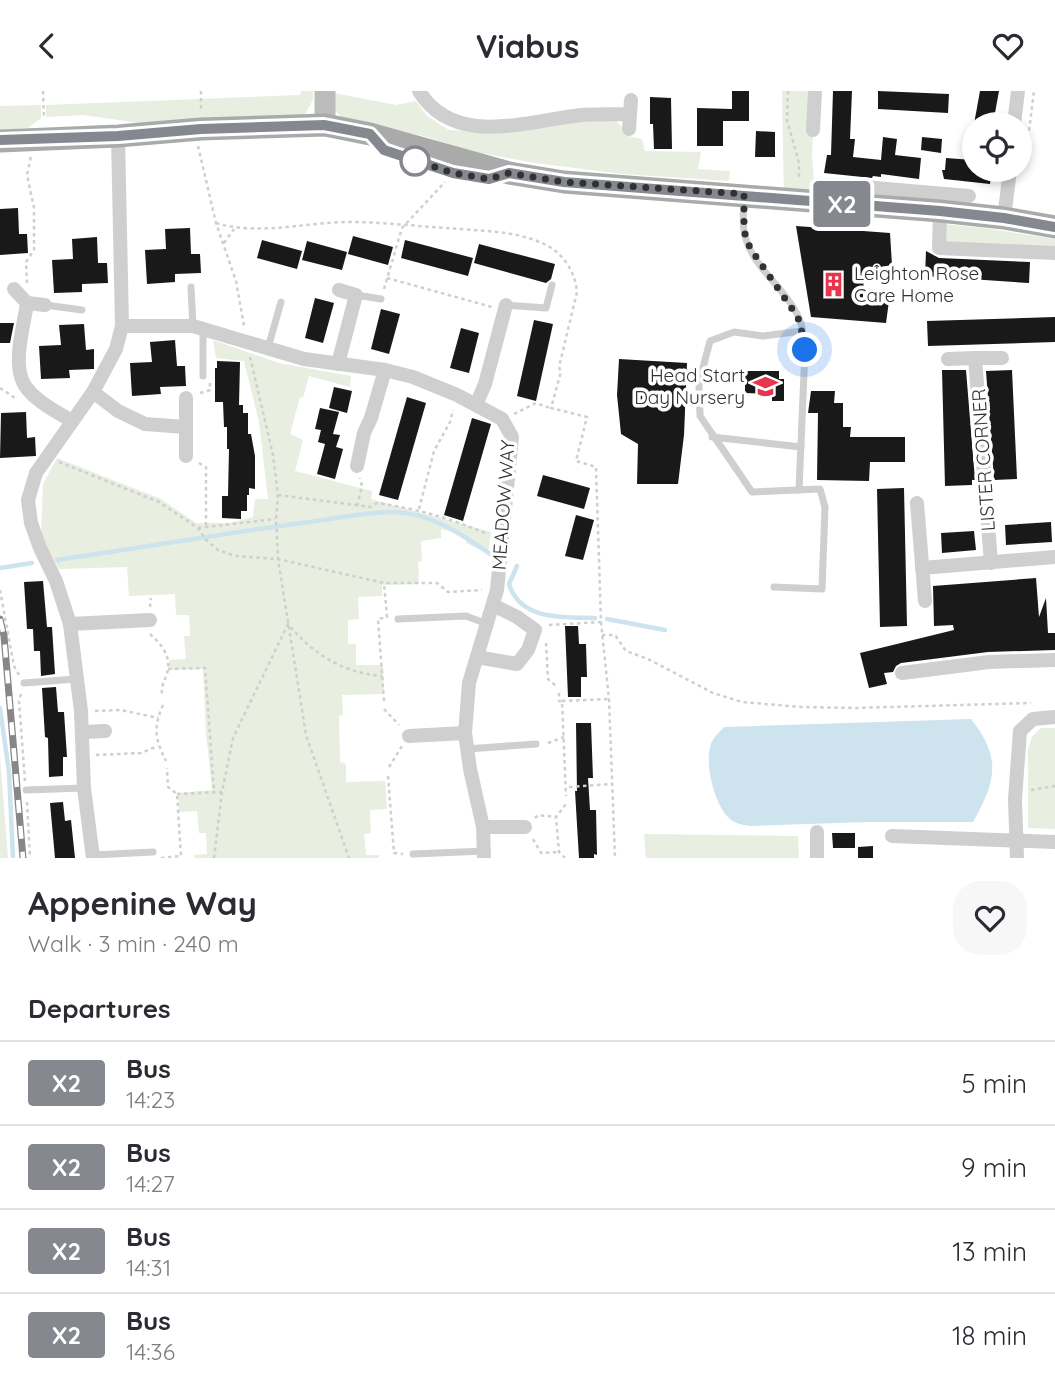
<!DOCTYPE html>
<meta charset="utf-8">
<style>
:root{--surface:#fff;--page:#f7f7f7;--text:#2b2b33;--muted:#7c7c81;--line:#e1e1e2}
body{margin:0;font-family:Quicksand,sans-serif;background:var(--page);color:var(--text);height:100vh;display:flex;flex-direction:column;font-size:26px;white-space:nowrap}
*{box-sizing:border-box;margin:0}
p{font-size:23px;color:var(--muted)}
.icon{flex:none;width:38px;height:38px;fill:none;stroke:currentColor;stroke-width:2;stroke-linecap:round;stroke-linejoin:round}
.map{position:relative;height:767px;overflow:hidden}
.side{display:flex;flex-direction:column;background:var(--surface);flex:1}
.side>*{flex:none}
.badge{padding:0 14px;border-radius:5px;font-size:24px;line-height:46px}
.fabs{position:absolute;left:962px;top:21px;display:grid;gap:14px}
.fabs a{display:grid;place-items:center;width:70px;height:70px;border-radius:50%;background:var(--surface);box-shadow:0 4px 10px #0003;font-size:35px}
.you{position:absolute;width:35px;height:35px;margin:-18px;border:5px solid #fff;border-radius:50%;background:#1a73e8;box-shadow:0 0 0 10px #1a73e833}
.map>.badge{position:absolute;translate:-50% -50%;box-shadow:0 0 0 4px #fff}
h2{padding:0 28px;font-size:26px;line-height:63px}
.round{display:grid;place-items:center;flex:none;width:74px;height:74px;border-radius:28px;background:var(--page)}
.headline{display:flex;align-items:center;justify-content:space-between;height:119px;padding:0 28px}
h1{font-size:33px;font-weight:700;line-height:52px}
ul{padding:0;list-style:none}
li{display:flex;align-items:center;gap:21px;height:84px;padding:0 28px;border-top:2px solid var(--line)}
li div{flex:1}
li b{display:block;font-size:26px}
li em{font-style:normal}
li .badge{min-width:77px;font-weight:700;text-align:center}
header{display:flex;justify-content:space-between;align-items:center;height:91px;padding:0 28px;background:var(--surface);font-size:32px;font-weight:700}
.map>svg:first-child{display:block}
.green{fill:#e8eee0}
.water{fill:#cde3ee}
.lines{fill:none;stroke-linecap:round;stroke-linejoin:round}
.stream{stroke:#cde3ee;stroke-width:4.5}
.building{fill:#191919}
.path{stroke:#cfcfcf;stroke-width:2.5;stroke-dasharray:3.5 3.5;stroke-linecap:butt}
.lane{stroke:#cfcfcf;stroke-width:7}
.street{stroke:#cfcfcf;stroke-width:14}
.secondary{stroke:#bcbcbc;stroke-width:21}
.primary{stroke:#aaa;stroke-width:23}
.rail-casing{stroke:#878787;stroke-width:7}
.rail{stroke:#fff;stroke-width:4.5;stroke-dasharray:13;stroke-linecap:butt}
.line-casing{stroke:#fff;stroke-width:16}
.line{stroke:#85898f;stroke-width:10}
.walk{stroke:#323232;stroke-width:7;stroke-dasharray:0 12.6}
.stop-dot{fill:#fff;stroke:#85898f;stroke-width:3.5}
.labels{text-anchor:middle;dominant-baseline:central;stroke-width:7;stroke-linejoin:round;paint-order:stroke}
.poi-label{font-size:19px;fill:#323232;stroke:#fff;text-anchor:start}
.street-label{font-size:19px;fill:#323232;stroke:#fff}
</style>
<header><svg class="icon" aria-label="back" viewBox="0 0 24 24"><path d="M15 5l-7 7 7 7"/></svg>Viabus<svg class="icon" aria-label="heart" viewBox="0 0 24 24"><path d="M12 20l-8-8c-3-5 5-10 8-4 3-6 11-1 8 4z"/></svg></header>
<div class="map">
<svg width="1055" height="767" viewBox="0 0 1055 767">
<rect width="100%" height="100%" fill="#fff"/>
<g class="green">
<polygon points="301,0 313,0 313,9 305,23 299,25 147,33 83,24 46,26 46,14 300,4"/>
<polygon points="782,0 815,0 812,65 816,111 784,109"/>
<polygon points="334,2 396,14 416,10 427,25 449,39 492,42 525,40 559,29 617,30 628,45 642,48 645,60 701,61 698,78 730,80 729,90 623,83 535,72 470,60 427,46 342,27 333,17"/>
<polygon points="41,14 41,27 28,37 0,39 0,15"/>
<polygon points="941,133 984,137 1055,148 1055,161 944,156"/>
<polygon points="213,249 279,272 351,285 350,296 309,285 303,307 300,306 290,343 303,349 295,380 372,400 371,408 491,441 488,462 466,452 468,445 441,438 441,447 421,450 422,470 418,471 419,493 382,494 382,505 358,506 359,528 348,529 348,553 356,553 356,574 383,574 384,603 342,604 343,624 339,625 340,671 346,673 346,691 385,690 387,718 370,719 371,742 364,743 366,764 379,764 379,767 195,767 194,764 207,763 206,742 199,742 197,720 179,721 178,702 212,699 206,642 203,578 169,579 169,569 186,568 184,545 190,545 189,524 176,524 175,503 129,505 127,476 59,478 41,447 43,393 57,367 161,408 196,432 230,432 253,426 255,408 268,408 259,331 244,270 216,267"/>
<polygon points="1041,637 1055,637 1055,738 1028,737 1028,659 1032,646"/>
<polygon points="0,665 8,767 0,767"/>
<polygon points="644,743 798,745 799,767 646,767"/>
</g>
<path class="water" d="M971,628C1002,667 996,690 973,731H868L751,735C743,734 736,733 730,728C714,715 702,666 713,649C715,644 721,640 724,636Z"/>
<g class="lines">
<g class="stream">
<path d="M57,469C141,457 225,442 310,431C334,428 371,420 394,421C430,422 462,443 490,463"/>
<path d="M517,475L509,493C520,530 564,526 595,527"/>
<polyline points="0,477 32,472"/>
<polyline points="607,528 665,539"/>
<polyline points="0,617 9,681 13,767"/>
</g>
</g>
<g class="building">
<polygon points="732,0 749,0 749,30 723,30 723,55 697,55 697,17 732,18"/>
<polygon points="833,0 852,0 850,48 855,48 853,66 881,69 883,46 897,48 895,64 921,67 919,88 881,83 881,86 873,85 872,87 824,82 827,64 831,64"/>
<polygon points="878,0 949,3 948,22 878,18"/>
<polygon points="980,0 999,0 993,33 974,33"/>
<polygon points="650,6 671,7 672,58 654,58 653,33 650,33"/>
<polygon points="756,40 775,41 775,66 755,66"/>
<polygon points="922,46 942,48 941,62 921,59"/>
<polygon points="946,67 973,69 975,79 992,79 990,93 944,88 942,79 945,79"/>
<polygon points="18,117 19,143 27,143 28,162 0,164 0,118"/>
<polygon points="796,135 890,142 892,174 864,179 863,206 889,210 886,232 811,226"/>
<polygon points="190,137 191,163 200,163 201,182 175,183 175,191 147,193 145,159 166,158 165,138"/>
<polygon points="353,145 393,156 388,174 348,163"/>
<polygon points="97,146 98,172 107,172 108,192 82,193 82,201 54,202 52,169 73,168 72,148"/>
<polygon points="262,149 302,160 297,178 257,167"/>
<polygon points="405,149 473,167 468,185 401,167"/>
<polygon points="307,150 347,161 342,179 302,169"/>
<polygon points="479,153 555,173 551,188 546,192 474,172"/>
<polygon points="926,160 939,167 1030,171 1029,192 925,185"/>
<polygon points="315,207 334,212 323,252 305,247"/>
<polygon points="381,218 400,223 389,263 371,258"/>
<polygon points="1055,226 1055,251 928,255 927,230"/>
<polygon points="534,229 553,233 536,310 517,305"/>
<polygon points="0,232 14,232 10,252 0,252"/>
<polygon points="84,233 86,259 94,258 94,278 69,279 70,287 41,288 39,255 61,254 59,234"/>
<polygon points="461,237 479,242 469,282 450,277"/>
<polygon points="175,249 177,275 185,275 186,295 160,296 161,303 132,305 130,272 152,271 150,251"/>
<polygon points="619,268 687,272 684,344 678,393 637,393 638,353 621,343 617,304"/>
<polygon points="217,270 240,271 239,314 243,314 243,322 248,322 248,343 251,343 255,365 255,398 249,397 249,404 247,404 247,420 241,420 241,428 222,427 222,405 228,405 229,358 227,358 227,336 224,336 223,311 215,311 215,277 217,277"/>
<polygon points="942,279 966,279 975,389 972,389 972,394 945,395"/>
<polygon points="1012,279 1017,388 994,389 986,280"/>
<polygon points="745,280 779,280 779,288 784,288 784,310 772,310 772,303 745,302"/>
<polygon points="334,296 352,300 347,322 329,317"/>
<polygon points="811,300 835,300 834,312 843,312 843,336 851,336 850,346 905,346 905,371 870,371 869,390 817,389 818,322 808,322"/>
<polygon points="407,306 426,312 398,409 379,404"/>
<polygon points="320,317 339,321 333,343 340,344 336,356 343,358 335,388 317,383 325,353 318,351 321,339 315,338"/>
<polygon points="26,321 27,347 35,346 36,365 0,367 1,322"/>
<polygon points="472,327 491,333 463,430 444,424"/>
<polygon points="543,384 590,397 584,418 537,405"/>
<polygon points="904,397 907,535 880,536 877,398"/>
<polygon points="576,424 594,429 583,469 565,465"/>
<polygon points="1051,431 1052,451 1006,454 1005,434"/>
<polygon points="974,440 976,459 942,462 941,442"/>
<polygon points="1036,487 1039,526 1046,507 1048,542 1055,542 1055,559 988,561 901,572 896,575 893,581 884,582 887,593 869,597 860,562 954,539 953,534 934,535 933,495"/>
<polygon points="43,490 47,536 52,536 55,583 41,585 40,560 34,560 33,538 27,538 24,491"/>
<polygon points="565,535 578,535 579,553 586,553 587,586 581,586 581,606 568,606"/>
<polygon points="56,596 58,621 64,621 67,666 63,666 63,685 49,686 48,647 45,646 42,597"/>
<polygon points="576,632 591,632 593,687 588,687 590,719 596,719 597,764 594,763 594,767 579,767 575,700 577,700"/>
<polygon points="63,711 65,730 71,729 75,767 55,767 50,712"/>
<polygon points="832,742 855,742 855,757 833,757"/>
<polygon points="873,755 873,767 858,767 858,756"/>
</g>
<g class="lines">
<g class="path">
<polyline points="43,0 44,28"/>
<polyline points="201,0 201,21"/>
<polyline points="788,0 787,29 799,72 799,89"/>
<polyline points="198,55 216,132 236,190 244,235"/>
<polyline points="1023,73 1025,72 1034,0"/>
<path d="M216,132C258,145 306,131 350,131C382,131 414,135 446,137C478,140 517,139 546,154C564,163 575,181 577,201L559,276L561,281L551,317L587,326L576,370L596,376L601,531L609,608L615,767"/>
<polyline points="224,152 234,138"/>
<polyline points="387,187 492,216"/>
<polyline points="27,192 26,171 34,159 34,117 27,84 31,65"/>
<polyline points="384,198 402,137 445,91"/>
<polyline points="250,266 273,364 278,404 276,428 278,468 306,644 349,767"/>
<polyline points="0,297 15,307"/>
<polyline points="200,302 210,299 210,292"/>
<polyline points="514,323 536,312 550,317"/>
<polyline points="59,371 159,411 198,437 206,449 218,459 235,465 278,468 384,492 437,492 448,501 482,499"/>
<polyline points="199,372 206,376 206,436"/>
<path d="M278,404L371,416L377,412C419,418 448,427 488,443"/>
<polyline points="357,415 362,395 360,387"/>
<polyline points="419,418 434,360 450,331 453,319"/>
<polyline points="198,437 275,428"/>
<polyline points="0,499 14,575 19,584"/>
<polyline points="150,516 151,507"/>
<polyline points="549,534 601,531"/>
<path d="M150,543C160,552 170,563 168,578C166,590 161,590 162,606"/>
<polyline points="602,544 615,544 626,560 648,568 713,602 742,611 801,616 856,617 1031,612"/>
<polyline points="546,552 548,588 556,595"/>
<polyline points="168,578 205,577 214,700"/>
<polyline points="559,602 559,610 562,610 566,705"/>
<polyline points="21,603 19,610 25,690"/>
<polyline points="384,610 378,528 387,526 384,492"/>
<polyline points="562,610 608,608"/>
<path d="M163,614C153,637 155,648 166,670"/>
<polyline points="384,618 399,634"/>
<polyline points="95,620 121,619 158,627"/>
<polyline points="548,652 564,646"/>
<polyline points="96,664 141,662 158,655"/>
<polyline points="389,676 402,655"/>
<polyline points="388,685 394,762 403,763"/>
<polyline points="569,696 611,693"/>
<polyline points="1031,699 1055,695"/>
<polyline points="177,703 222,701"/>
<polyline points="27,711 30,767"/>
<polyline points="535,727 538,724 556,726"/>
<polyline points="533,748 541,762 559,761"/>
<polyline points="161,767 181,765 177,703 168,696 167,677"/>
<path d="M214,767L222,701L233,647L288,533C313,563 343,582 382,585"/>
<polyline points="565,767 559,761 556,726 566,713"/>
</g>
<g class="lane">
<polyline points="378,53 384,59 453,82 492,87"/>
<path d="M744,108C744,118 742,130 744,140C750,177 789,198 801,232C803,240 804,250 805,259L799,399"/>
<polyline points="191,196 193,235"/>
<polyline points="356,204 381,208"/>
<polyline points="45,214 82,219"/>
<polyline points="506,214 546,217 552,194"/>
<polyline points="268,257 281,211"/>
<polyline points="203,285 203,239"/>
<polyline points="712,346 801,356"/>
<polyline points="774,496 822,498 825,416 820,398 752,401 700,325 699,292 710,250 734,241 763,245 802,240"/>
<polyline points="398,528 466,525 487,533"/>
<polyline points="24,592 76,588"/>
<polyline points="467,658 536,653"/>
<polyline points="26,699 84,697"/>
<polyline points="413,763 485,760"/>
<polyline points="93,764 153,761"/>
</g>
<g class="street">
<path d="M419,0C454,57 527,30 581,24C597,23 614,23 630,23L631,9"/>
<polyline points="1014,33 1018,0"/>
<polyline points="629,38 630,23"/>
<polyline points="813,39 815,0"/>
<polyline points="830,93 886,98"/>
<polyline points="886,116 886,98 969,105"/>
<polyline points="940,120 939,157 1055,162"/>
<polyline points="1004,127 1010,79"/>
<path d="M14,198L27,212C24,235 12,272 24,293C33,309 57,321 72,330"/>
<polyline points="27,212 45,214"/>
<polyline points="122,235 193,235 304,268 385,279 413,286 457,304 502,328 512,346 497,499 469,592 465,642 470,678 483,736 484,767"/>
<polyline points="948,268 975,267"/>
<polyline points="338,273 356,204 339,199"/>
<polyline points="93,301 118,320 145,333 185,336"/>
<polyline points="186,307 186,365"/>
<polyline points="476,314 485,293 506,214"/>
<polyline points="357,375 364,342 371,327 385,279"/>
<polyline points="917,412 925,510"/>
<polyline points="991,472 975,267 1002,267"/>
<polyline points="922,477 1055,466"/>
<polyline points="70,533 150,529"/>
<polyline points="477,566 517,573 528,559 535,539 517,526 493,514"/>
<polyline points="902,582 989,571 1055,569"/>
<polyline points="83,641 105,640"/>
<polyline points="409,645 465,642"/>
<polyline points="483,736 525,736"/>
<polyline points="817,741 817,767"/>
<polyline points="892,745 1055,751"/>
<polyline points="93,767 84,697 81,620 70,533 56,490 40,457 31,432 28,409 36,382 93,301 116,258 122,235 118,45"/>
<polyline points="1017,767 1015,708 1020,640 1033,628 1055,626"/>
</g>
<polyline class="secondary" points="325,34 325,0"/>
<polyline class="primary" points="0,50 118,45 201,38 325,34 370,43 509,82 564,91 940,120 1004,127 1055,136"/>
<defs>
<polyline id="rail" points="0,528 4,545 23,767"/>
</defs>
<use href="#rail" class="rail-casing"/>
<use href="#rail" class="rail"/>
</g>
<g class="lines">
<defs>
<polyline id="line" points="0,49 118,45 201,38 324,34 370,43 384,59 453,82 489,88 509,82 564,91 940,120 1004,127 1055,136"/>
</defs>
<use href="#line" class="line-casing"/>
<use href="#line" class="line"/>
<polyline class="walk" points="415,70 407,67 453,82 489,88 509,82 564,91 744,103 744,140 750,157 795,222 800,231 805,259"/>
</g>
<defs>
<symbol id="building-bare" viewBox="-9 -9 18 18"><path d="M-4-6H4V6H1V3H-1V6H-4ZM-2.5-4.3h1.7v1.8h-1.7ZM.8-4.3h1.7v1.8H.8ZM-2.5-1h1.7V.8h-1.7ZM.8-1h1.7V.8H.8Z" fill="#e7354d" stroke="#fff" stroke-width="2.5" paint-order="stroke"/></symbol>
<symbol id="school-bare" viewBox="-9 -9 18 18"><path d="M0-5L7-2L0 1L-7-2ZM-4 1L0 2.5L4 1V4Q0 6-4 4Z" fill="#e7354d" stroke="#fff" stroke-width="2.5" paint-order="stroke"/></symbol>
</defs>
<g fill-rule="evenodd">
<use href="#building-bare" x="816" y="176" width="35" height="35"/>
<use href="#school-bare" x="748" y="278" width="35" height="35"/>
</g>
<circle class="stop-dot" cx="415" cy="70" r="14"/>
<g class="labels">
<g class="poi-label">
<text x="854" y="182">Leighton Rose<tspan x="854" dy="22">Care Home</tspan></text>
<text x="745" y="284" text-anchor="end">Head Start<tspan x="745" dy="22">Day Nursery</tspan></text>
</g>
<g class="street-label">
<text transform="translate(983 369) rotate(-94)">LISTER CORNER</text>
<text transform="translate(503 414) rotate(-86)">MEADOW WAY</text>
</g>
</g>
</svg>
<div class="fabs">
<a><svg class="icon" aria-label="locate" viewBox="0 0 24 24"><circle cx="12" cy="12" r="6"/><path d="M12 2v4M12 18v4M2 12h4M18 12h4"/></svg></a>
</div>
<div class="you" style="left:805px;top:259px"></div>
<b class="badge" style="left:842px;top:113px;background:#85898f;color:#fff">X2</b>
</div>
<section class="side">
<div class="headline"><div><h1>Appenine Way</h1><p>Walk · 3 min · 240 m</p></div><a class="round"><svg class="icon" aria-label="heart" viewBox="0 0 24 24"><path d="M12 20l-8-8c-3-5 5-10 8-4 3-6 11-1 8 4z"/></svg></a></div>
<h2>Departures</h2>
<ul>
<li><span class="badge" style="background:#85898f;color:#fff">X2</span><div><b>Bus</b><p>14:23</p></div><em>5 min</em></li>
<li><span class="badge" style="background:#85898f;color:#fff">X2</span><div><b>Bus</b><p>14:27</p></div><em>9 min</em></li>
<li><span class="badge" style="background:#85898f;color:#fff">X2</span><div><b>Bus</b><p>14:31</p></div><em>13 min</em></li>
<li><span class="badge" style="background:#85898f;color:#fff">X2</span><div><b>Bus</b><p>14:36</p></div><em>18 min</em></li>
</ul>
</section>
